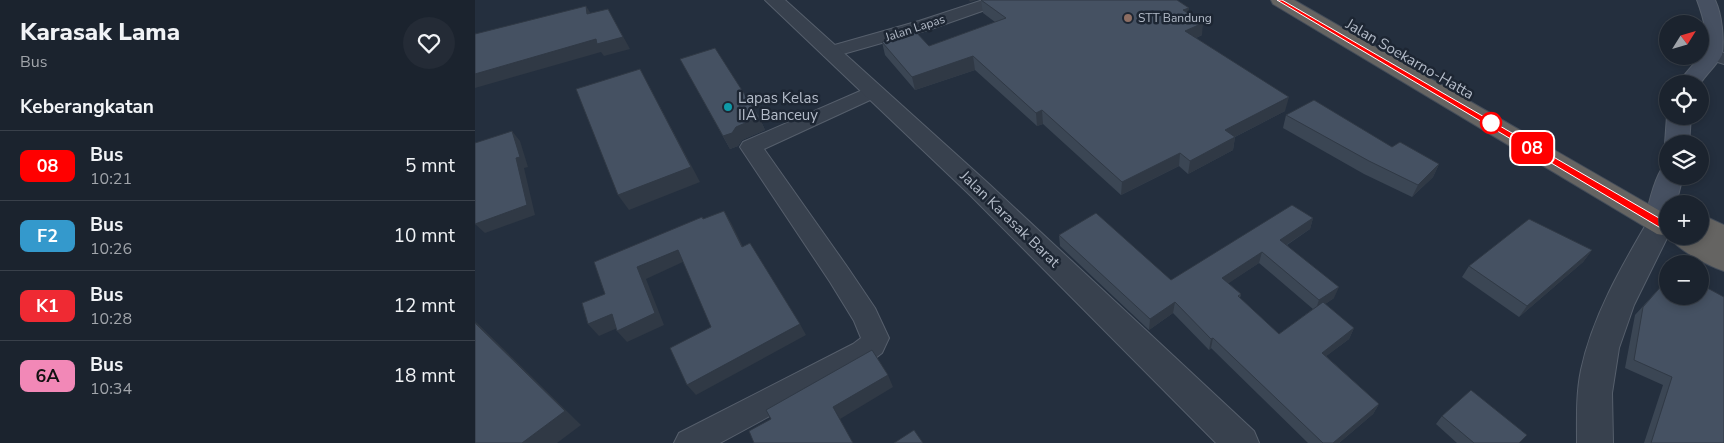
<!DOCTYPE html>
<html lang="id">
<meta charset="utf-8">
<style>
:root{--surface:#1b232e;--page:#242b36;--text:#f1f3f6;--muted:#a0a4aa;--line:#39404a}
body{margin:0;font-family:"Nunito Sans",sans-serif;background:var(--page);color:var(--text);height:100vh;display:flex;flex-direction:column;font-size:19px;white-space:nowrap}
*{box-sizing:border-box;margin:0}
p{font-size:16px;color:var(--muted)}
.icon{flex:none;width:28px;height:28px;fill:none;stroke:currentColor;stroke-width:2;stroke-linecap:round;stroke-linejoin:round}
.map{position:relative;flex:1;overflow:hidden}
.details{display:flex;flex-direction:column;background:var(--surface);width:475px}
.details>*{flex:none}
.badge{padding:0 10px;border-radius:8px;font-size:18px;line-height:32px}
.needle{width:32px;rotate:53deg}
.tools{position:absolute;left:1184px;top:15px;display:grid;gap:10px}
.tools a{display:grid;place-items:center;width:50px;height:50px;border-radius:50%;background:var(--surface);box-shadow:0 2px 8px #0003,0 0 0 1px var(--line);font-size:25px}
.map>.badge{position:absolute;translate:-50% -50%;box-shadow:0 0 0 2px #fff}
h2{padding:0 20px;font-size:19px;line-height:45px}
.round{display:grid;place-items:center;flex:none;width:52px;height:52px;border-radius:26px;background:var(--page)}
.head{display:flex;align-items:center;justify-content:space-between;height:85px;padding:0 20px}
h1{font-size:24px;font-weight:800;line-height:38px}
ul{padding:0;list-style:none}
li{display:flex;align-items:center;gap:15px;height:70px;padding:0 20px;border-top:1px solid var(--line)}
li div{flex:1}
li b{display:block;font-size:19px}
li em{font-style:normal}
li .badge{min-width:55px;font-weight:700;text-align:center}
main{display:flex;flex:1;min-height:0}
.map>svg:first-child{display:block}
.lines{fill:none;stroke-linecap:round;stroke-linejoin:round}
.minor-casing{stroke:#565f6c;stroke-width:2}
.tertiary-casing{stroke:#565f6c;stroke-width:2}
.secondary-casing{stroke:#565f6c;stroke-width:2}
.trunk-casing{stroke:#434c59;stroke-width:2}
.minor{fill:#38414e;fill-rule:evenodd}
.tertiary{fill:#38414e;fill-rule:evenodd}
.secondary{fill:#465061;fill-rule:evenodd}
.trunk{fill:#656462;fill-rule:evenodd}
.wall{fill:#3b4654;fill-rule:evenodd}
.shaded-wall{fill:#303945}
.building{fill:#455162;stroke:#303945}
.line{fill:#f00;stroke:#fff}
.education-dot{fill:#8d6e63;stroke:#1d2633;stroke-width:2}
.culture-dot{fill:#0f9aa8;stroke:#1d2633;stroke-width:2}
.stop-dot{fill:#fff;stroke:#f00;stroke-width:2.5}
.labels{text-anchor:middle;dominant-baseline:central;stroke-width:5;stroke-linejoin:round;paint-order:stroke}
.far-poi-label{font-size:12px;fill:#b4bcc9;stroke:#1d2633;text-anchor:start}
.far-street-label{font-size:12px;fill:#b4bcc9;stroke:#1d2633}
.street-label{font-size:15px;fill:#b4bcc9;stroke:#1d2633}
.poi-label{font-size:15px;fill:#b4bcc9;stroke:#1d2633;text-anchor:start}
</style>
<main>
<section class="details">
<div class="head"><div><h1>Karasak Lama</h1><p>Bus</p></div><a class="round"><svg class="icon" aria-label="heart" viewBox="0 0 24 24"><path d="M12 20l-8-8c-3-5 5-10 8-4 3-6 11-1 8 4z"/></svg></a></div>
<h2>Keberangkatan</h2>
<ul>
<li><span class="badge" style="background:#f00;color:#fff">08</span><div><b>Bus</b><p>10:21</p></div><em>5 mnt</em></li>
<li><span class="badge" style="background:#3499cc;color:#fff">F2</span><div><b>Bus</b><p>10:26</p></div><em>10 mnt</em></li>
<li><span class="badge" style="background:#ef2a33;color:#fff">K1</span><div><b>Bus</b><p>10:28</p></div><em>12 mnt</em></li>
<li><span class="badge" style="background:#f288b7;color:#111">6A</span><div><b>Bus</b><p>10:34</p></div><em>18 mnt</em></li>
</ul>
</section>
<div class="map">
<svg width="1249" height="443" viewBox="0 0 1249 443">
<rect width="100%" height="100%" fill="#242f3e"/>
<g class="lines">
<defs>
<g id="minor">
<polygon points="508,0 532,0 530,3 456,29 361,56 355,57 349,56 346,52 349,48 444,21"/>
<polygon points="1236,49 1249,53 1249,64 1230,58 1227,54 1230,50"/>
<polygon points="399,85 406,87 409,91 406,95 289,149 373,268 400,308 414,338 407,353 398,360 245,443 199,443 204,433 378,344 386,338 379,321 355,282 265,147 268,142"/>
</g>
<g id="tertiary">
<polygon points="290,0 310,0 514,184 779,431 784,443 741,443 496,196"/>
<path d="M1186,213L1192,215L1193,236L1159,305L1144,348L1137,393L1138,443H1102C1102,419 1101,394 1106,370C1118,314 1148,264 1176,216Z"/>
</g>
<g id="secondary">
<path d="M1222,0H1240C1247,15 1249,38 1247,55C1241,66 1231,74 1225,84H1203C1209,74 1218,66 1225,56C1236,40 1228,16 1222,0Z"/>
<polygon points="1192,116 1216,116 1214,144 1192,144 1192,148 1190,144"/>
<path d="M1192,168V176H1208L1201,204H1192V231L1186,233L1176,230C1176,229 1172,223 1172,223C1170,211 1180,180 1186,170Z"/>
</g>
<path id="trunk" d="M796,0H819L1192,215V236H1225V214L1249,225V271C1234,266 1202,250 1194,236L1182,234L798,4Z"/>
</defs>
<use href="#minor" class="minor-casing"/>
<use href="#tertiary" class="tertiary-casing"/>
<use href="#secondary" class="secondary-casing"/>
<use href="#trunk" class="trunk-casing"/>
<use href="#minor" class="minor"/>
<use href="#tertiary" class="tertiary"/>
<use href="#secondary" class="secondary"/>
<use href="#trunk" class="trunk"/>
</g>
<g class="wall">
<polygon points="506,0 714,14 727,35 721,38 810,111 760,137 758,150 713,174 704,166 646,195 568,124 562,126 500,70 440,90 410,55 407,42 454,46 520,22 508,13"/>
<polygon points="205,59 284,117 290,130 267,140 263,146 255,149"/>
<polygon points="811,115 917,147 964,164 958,177 937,197 889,174 808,128"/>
<path d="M838,218L835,229L812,245L859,298L850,304L879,328L874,339L851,356L904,404L898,414L864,443H833L736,348L734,350L698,313L674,330L585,246L584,235L696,280ZM784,263L838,309L804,334L765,298L766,294L753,283Z"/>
<polygon points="1117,250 1108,262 1044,317 987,277 994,266"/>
<polygon points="1189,283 1249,443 1169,443 1188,385 1150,368 1160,315"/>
<polygon points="967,416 1045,443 982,443 961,424"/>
</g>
<g class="shaded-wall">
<polygon points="494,0 502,0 495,2"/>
<polygon points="111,6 118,17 112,14"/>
<polygon points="714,8 713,20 708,10"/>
<polygon points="133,9 155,49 129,56 126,52 0,88 0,74"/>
<polygon points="728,23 727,35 708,44 710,31"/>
<polygon points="498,56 500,70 440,90 437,77"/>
<polygon points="165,69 225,182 154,210 143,195"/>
<polygon points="814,97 810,111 748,143 750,130"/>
<polygon points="567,110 568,124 562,126 561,113"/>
<polygon points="284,117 290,130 267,140 263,146 255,149 248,136 261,127"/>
<polygon points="37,131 45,141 53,167 49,168 60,215 10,233 0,224 41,158"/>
<polygon points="760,137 758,150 713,174 715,161"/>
<polygon points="705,153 704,166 646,195 647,182"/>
<polygon points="964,164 958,177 937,197 943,185"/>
<polygon points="249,211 256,223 274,259 267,247"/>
<polygon points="838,218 835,229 802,251 805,240"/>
<polygon points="203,250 210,261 171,279 189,325 152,342 142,331 162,267"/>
<polygon points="1117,250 1108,262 1044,317 1052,306"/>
<polygon points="787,252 784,263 745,289 747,278"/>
<polygon points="864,287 859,298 840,311 844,300"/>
<polygon points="700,302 698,313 674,330 675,319"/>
<polygon points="137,314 147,326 124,336 113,324"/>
<polygon points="0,321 106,425 82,443 47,443"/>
<polygon points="325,324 331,335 221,395 212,385"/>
<polygon points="879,328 874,339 842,363 847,353"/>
<polygon points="738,338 736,348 734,350 736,339"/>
<polygon points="413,375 418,387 365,419 358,407"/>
<polygon points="904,404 898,414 864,443 858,443"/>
</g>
<g class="building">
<polygon points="506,0 702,0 714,8 708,10 728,23 710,31 814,97 750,130 760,137 715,161 705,153 647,182 567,110 561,113 498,56 437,77 407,42 440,31 454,46 531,18"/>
<polygon points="111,6 112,14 133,9 148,37 122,44 121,39 0,74 0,34"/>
<polygon points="240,48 284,117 261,127 257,133 248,136 205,59"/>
<polygon points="165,69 216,167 143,195 101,89"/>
<polygon points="839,100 917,147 925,142 964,164 943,185 894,161 811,115"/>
<polygon points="37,131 45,157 41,158 52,205 0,224 0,143"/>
<polygon points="817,205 838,218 805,240 864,287 844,300 787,252 747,278 766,294 763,296 804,334 848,302 879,328 847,353 904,404 858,443 848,443 738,338 736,339 700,302 675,319 584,235 621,213 696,280"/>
<polygon points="249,211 267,247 275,243 325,324 212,385 195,348 236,327 203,250 162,267 180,313 142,331 137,314 113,324 107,303 130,294 119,262 227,217 228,219"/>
<polygon points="1054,219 1117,250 1052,306 994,266"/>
<polygon points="1189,283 1192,286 1192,296 1225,296 1225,284 1249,297 1249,443 1176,443 1197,377 1159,360 1168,307"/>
<polygon points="0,323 90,411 47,443 0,443"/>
<polygon points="397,350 413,375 358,407 378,443 279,443 274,431 296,419 291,410"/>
<polygon points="996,390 1052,435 1044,443 999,443 967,416"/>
<polygon points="439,430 448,443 419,443"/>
</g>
<polygon class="line" points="802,0 807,0 1196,225 1196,230 1189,230"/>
<circle class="education-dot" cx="653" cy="18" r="5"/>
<circle class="culture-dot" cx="253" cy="107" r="5"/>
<circle class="stop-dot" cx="1016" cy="123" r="10"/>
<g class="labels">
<g class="far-poi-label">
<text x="663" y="18">STT Bandung</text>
</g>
<g class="far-street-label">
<text transform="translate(440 28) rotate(-18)">Jalan Lapas</text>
</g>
<g class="street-label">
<text transform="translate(935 59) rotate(30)">Jalan Soekarno-Hatta</text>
<text transform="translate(535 219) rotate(44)">Jalan Karasak Barat</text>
</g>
<g class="poi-label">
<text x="263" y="98">Lapas Kelas<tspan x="263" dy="17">IIA Banceuy</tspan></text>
</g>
</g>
</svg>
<div class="tools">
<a><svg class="needle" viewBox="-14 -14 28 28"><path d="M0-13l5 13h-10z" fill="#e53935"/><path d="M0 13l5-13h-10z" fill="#a0a4aa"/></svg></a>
<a><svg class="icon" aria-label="locate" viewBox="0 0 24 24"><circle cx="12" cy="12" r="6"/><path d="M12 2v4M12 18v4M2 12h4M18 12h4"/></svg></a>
<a><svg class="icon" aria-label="layers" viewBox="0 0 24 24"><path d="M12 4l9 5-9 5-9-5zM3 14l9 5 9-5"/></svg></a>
<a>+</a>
<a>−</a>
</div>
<b class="badge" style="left:1057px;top:148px;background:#f00;color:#fff">08</b>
</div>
</main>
